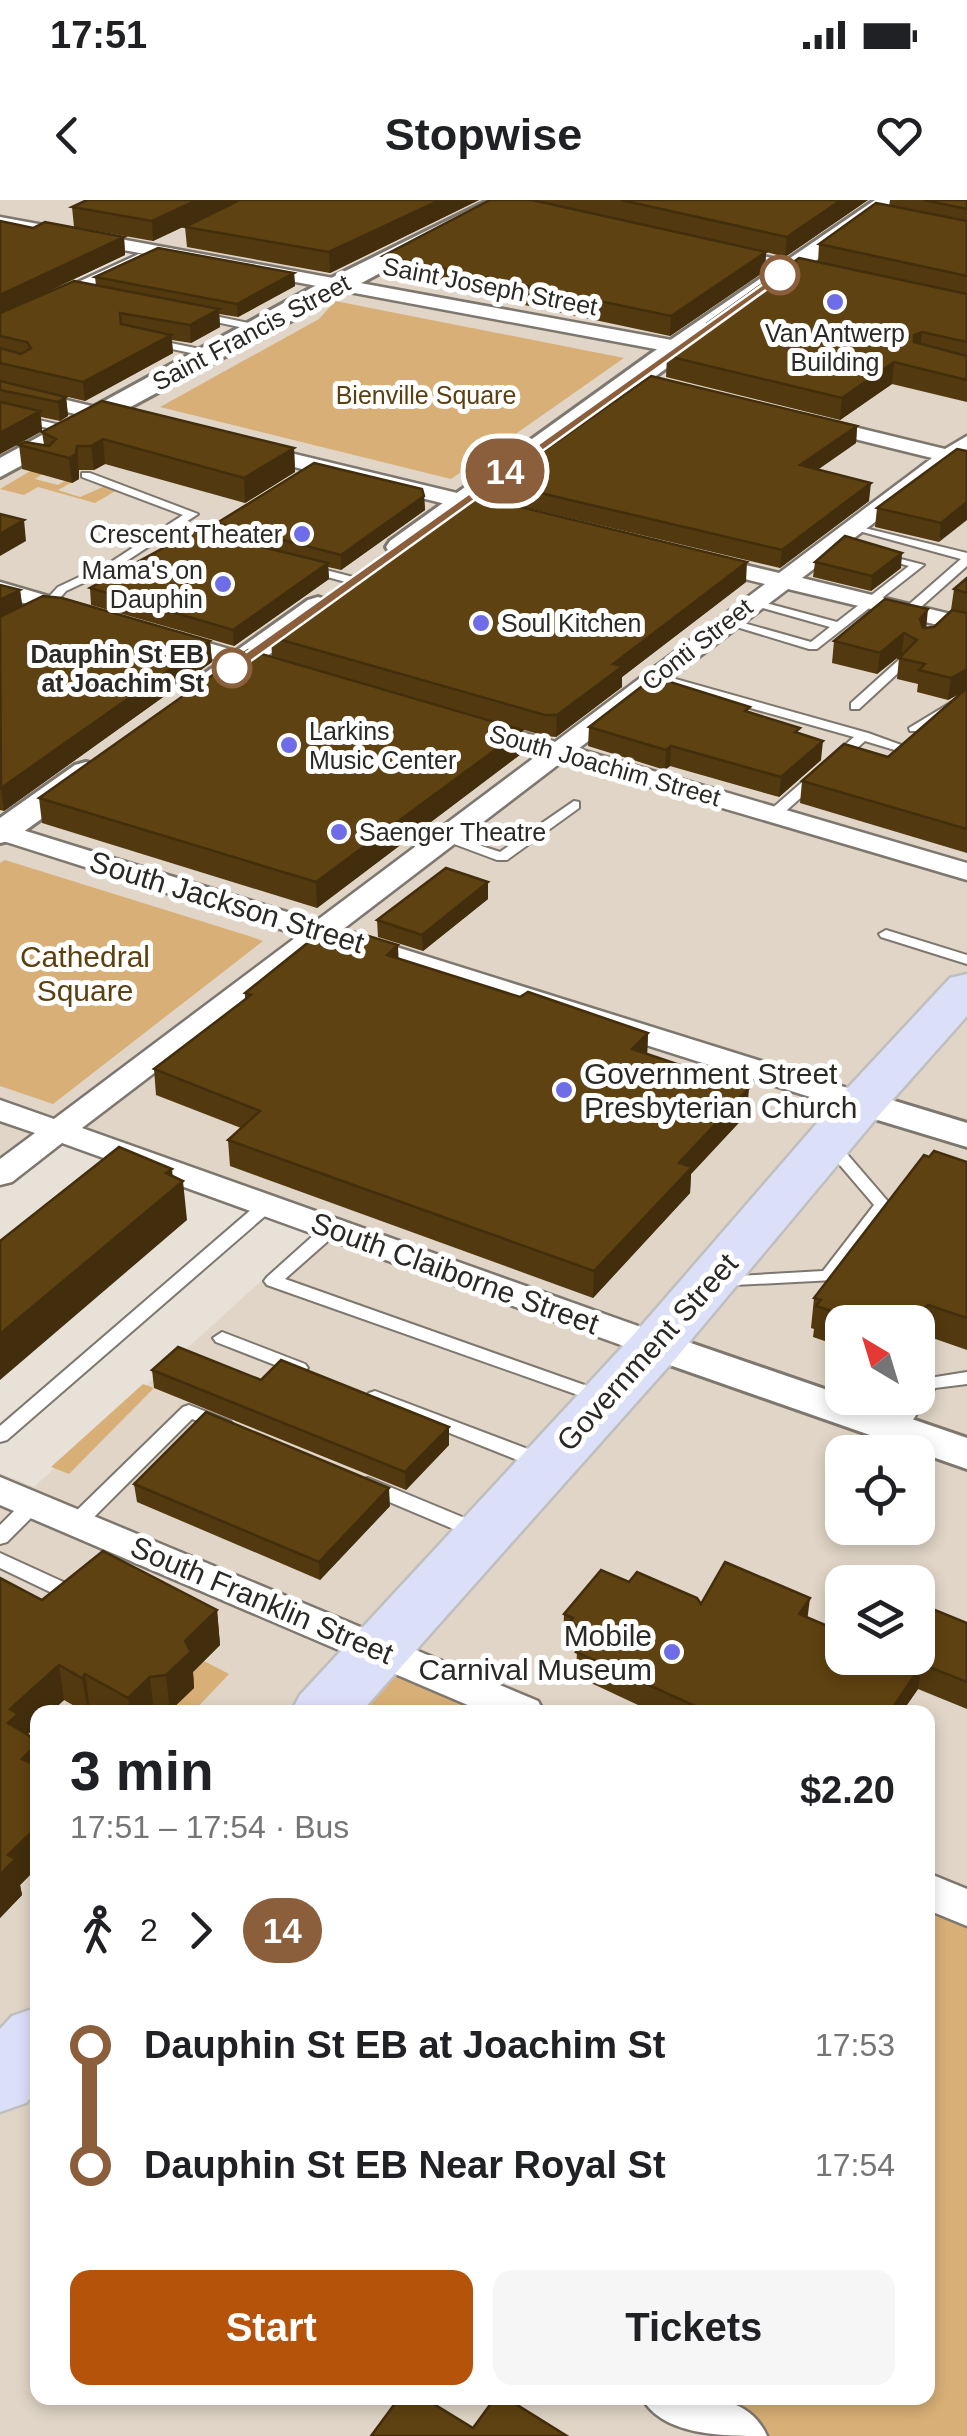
<!DOCTYPE html>
<meta charset="utf-8">
<style>
:root{--surface:#fff;--page:#f6f6f6;--text:#202124;--muted:#757577;--accent:#b45309}
body{margin:0;font-family:Helvetica,sans-serif;background:var(--page);color:var(--text);height:100vh;display:flex;flex-direction:column;font-size:38px;white-space:nowrap}
*{box-sizing:border-box;margin:0}
p{font-size:32px;color:var(--muted)}
.icon{flex:none;width:55px;height:55px;fill:none;stroke:currentColor;stroke-width:2;stroke-linecap:round;stroke-linejoin:round}
.map{position:relative;flex:1;overflow:hidden}
.side{position:absolute;left:30px;top:1505px;width:905px;height:700px;display:flex;flex-direction:column;background:var(--surface);border-radius:20px;box-shadow:0 5px 15px #0003}
.side>*{flex:none}
.badge{padding:0 20px;border-radius:32px;font-size:35px;line-height:65px}
.needle{width:65px;rotate:322deg}
.tools{position:absolute;left:825px;top:1105px;display:grid;gap:20px}
.tools a{display:grid;place-items:center;width:110px;height:110px;border-radius:20px;background:var(--surface);box-shadow:0 5px 15px #0003;font-size:50px}
.map>.badge{position:absolute;translate:-50% -50%;box-shadow:0 0 0 5px #fff}
.legs{display:flex;align-items:center;gap:15px;height:110px;padding:0 40px;font-size:32px}
.legs p{margin-inline-start:auto}
.overview{display:flex;align-items:center;justify-content:space-between;height:170px;padding:0 40px}
h1{font-size:55px;font-weight:600;line-height:75px}
.cta{display:flex;gap:20px;margin-top:auto;padding:20px 40px}
.cta a{flex:1;height:115px;border-radius:20px;background:var(--accent);color:#fff;font-size:40px;font-weight:600;line-height:115px;text-align:center}
.cta a+a{background:var(--page);color:var(--text)}
ul{padding:0 40px;list-style:none}
li{display:flex;align-items:center;gap:35px;height:120px;font-size:38px}
li i{display:grid;place-items:center;width:15px;height:100%;margin:0 12px;background:currentColor}
li i::after{content:'';width:25px;height:25px;margin:-12px;border:8px solid;border-radius:50%;background:var(--surface)}
li p{margin-inline-start:auto}
li:first-child i{background:linear-gradient(#0000 50%,currentColor 0)}
li:last-child i{background:linear-gradient(currentColor 50%,#0000 0)}
.status{display:flex;justify-content:space-between;align-items:center;height:70px;padding:0 50px;background:var(--surface);direction:ltr}
.status svg{height:28px;fill:currentColor}
header{display:flex;justify-content:space-between;align-items:center;height:130px;padding:0 40px;background:var(--surface);font-size:45px;font-weight:600}
.map>svg:first-child{display:block}
.built{fill:#e0d5c6;fill-rule:evenodd}
.green{fill:#d8b077}
.lines{fill:none;stroke-linecap:round;stroke-linejoin:round}
.service-casing{stroke:#7d776f;stroke-width:4}
.minor-casing{stroke:#7d776f;stroke-width:5}
.tertiary-casing{stroke:#7d776f;stroke-width:6}
.primary-casing{stroke:#bfbfbe;stroke-width:5}
.service{fill:#fff;fill-rule:evenodd}
.minor{fill:#fff;fill-rule:evenodd}
.tertiary{fill:#fff;fill-rule:evenodd}
.primary{fill:#dcdff8;fill-rule:evenodd}
.wall{fill:#52390f}
.shaded-wall{fill:#422e0c}
.building{fill:#5f4211;stroke:#422e0c;stroke-width:2.5;fill-rule:evenodd}
.line-1{fill:#8b5e3c;stroke:#fff;stroke-width:2.5}
.stop-1-dot{fill:#fff;stroke:#8b5e3c;stroke-width:5}
.poi-dot{fill:#6e6de7;stroke:#fff;stroke-width:4}
.labels{text-anchor:middle;dominant-baseline:central;stroke-width:10;stroke-linejoin:round;paint-order:stroke}
.far-street-label{font-size:25px;fill:#2b2925;stroke:#fff}
.far-poi-label{font-size:25px;fill:#2b2925;stroke:#fff;text-anchor:start}
.far-park-label{font-size:25px;fill:#5d400f;stroke:#fff}
.far-stop-label{font-size:25px;font-weight:bold;fill:#2b2925;stroke:#fff;text-anchor:end}
.street-label{font-size:30px;fill:#2b2925;stroke:#fff}
.park-label{font-size:30px;fill:#5d400f;stroke:#fff}
.poi-label{font-size:30px;fill:#2b2925;stroke:#fff;text-anchor:start}
</style>
<div class="status"><b>17:51</b><svg viewBox="0 0 49 12"><path d="M0 12V9h3v3zM5 12V6h3v6zM10 12V3h3v9zM15 12V0h3v12zM26 1h20v11H26zM47 4h2v5h-2z"/></svg></div>
<header><svg class="icon" aria-label="back" viewBox="0 0 24 24"><path d="M15 5l-7 7 7 7"/></svg>Stopwise<svg class="icon" aria-label="heart" viewBox="0 0 24 24"><path d="M12 20l-8-8c-3-5 5-10 8-4 3-6 11-1 8 4z"/></svg></header>
<div class="map">
<svg width="967" height="2236" viewBox="0 0 967 2236">
<rect width="100%" height="100%" fill="#e8e1d8"/>
<path class="built" d="M0,0H967V2236H0V1273L34,1287L312,1035L57,944L0,988V120L139,54L0,28ZM842,1122H918V1198H842ZM842,1252H918V1328H842ZM842,1382H918V1458H842ZM38,1512H928V2198H38Z"/>
<g class="green">
<polygon points="335,101 624,158 451,279 160,207 319,119"/>
<polygon points="32,270 47,271 35,279 58,285 70,278 76,280 58,290 80,297 103,287 117,290 95,303 38,287 24,295 0,289"/>
<polygon points="5,660 249,736 263,741 53,904 0,886 0,663"/>
<polygon points="143,1184 154,1188 69,1274 51,1267"/>
<polygon points="378,1449 523,1512 323,1512"/>
<polygon points="204,1461 229,1474 193,1512 153,1512 170,1511 189,1476"/>
<polygon points="928,1691 967,1708 967,2236 741,2236 668,2198 928,2198"/>
</g>
<g class="lines">
<defs>
<g id="service">
<polygon points="200,113 258,125 263,128 258,131 197,118 195,116"/>
<polygon points="151,139 210,151 215,154 210,157 148,144 148,140"/>
<polygon points="0,211 73,228 74,230 69,233 0,217"/>
<polygon points="82,273 90,273 198,314 119,366 66,391 53,406 45,406 43,403 58,387 111,362 183,315 82,277"/>
<polygon points="848,324 967,353 967,366 913,414 905,414 905,408 961,359 848,328"/>
<polygon points="877,353 924,365 817,449 809,449 720,422 726,418 811,442 830,427 745,403 751,399 837,422 909,366 877,357"/>
<polygon points="306,365 357,378 359,380 353,384 302,370 302,366"/>
<polygon points="901,458 911,461 859,509 851,509 851,503"/>
<polygon points="654,473 868,533 915,550 908,554 865,541 779,617 769,617 769,611 854,537 650,480 650,474"/>
<polygon points="967,493 967,504 961,510 920,531 910,531 909,528"/>
<polygon points="574,601 579,602 579,608 507,660 497,660 438,638 445,634 500,652"/>
<polygon points="886,730 967,755 967,764 881,737 879,734"/>
<polygon points="829,938 835,940 891,1005 834,1080 715,1086 712,1082 715,1078 721,1077 823,1071 874,1005 821,943"/>
<polygon points="266,1001 274,1006 272,1010 7,1240 0,1242 0,1226 260,1002"/>
<polygon points="331,1024 339,1029 337,1033 285,1079 607,1193 610,1197 607,1201 595,1201 267,1085 264,1081 267,1077 325,1025"/>
<polygon points="222,1132 305,1164 308,1168 299,1174 293,1172 216,1142 213,1138"/>
<polygon points="967,1172 967,1184 935,1188 903,1234 891,1234 888,1230 910,1198 918,1198 918,1186 923,1179"/>
<polygon points="375,1191 549,1257 551,1262 542,1268 535,1267 369,1201 366,1197 369,1193"/>
<polygon points="189,1205 230,1221 233,1225 224,1231 192,1219 84,1327 70,1327 67,1322 70,1317 183,1207"/>
<polygon points="368,1278 484,1326 487,1331 484,1336 470,1336 361,1290 359,1285 361,1280"/>
<polygon points="33,1297 40,1299 42,1304 40,1309 7,1342 0,1344 0,1325 26,1299"/>
<polygon points="0,1353 83,1391 86,1396 83,1401 69,1401 0,1368"/>
</g>
<g id="minor">
<polygon points="0,17 677,141 687,147 677,153 0,27"/>
<polygon points="719,47 825,69 834,75 825,81 713,56 713,48"/>
<polygon points="139,54 145,56 145,64 0,131 0,118"/>
<polygon points="0,184 137,217 140,221 130,227 0,196"/>
<polygon points="813,217 945,249 967,236 967,264 952,263 802,378 967,418 967,432 788,389 578,549 967,663 967,680 563,561 342,730 873,896 878,903 873,910 851,910 325,743 82,928 669,1137 674,1145 669,1153 656,1157 643,1153 62,943 12,982 0,985 0,959 35,933 0,921 0,900 54,919 299,735 0,640 0,623 316,721 539,554 470,533 466,528 470,523 479,520 555,542 765,384 692,366 688,361 692,356 700,354 779,373 932,258 806,227 803,223"/>
<polygon points="249,243 503,304 506,309 495,316 241,254 238,249"/>
<polygon points="0,382 86,407 90,412 78,419 0,396"/>
<polygon points="167,431 284,465 287,470 275,477 158,443 155,438 158,433"/>
<polygon points="0,1277 538,1501 544,1512 484,1512 0,1305"/>
<polygon points="928,1673 967,1689 967,1726 928,1710"/>
<path d="M642,2198C685,2195 747,2189 767,2236C723,2236 663,2236 642,2198Z"/>
</g>
<g id="tertiary">
<polygon points="489,0 516,0 0,277 0,258 313,87"/>
<polygon points="875,0 900,0 410,353 390,353 386,347 390,341 653,152"/>
<polygon points="318,397 328,400 332,406 328,412 220,490 198,490 194,484 198,478 308,400"/>
<polygon points="86,562 97,565 102,572 97,579 12,640 0,643 0,618 75,565"/>
<polygon points="862,891 967,923 967,947 848,911 843,903 848,895"/>
<polygon points="656,1131 967,1238 967,1269 641,1155 634,1145 641,1135"/>
</g>
<g id="primary">
<polygon points="967,774 967,816 880,914 676,1158 361,1512 291,1512 300,1495 636,1132 844,892 950,778"/>
<polygon points="38,1807 38,1890 26,1903 0,1912 0,1829 12,1816"/>
</g>
</defs>
<use href="#service" class="service-casing"/>
<use href="#minor" class="minor-casing"/>
<use href="#tertiary" class="tertiary-casing"/>
<use href="#primary" class="primary-casing"/>
<use href="#service" class="service"/>
<use href="#minor" class="minor"/>
<use href="#tertiary" class="tertiary"/>
<use href="#primary" class="primary"/>
</g>
<g class="wall">
<polygon points="87,0 479,0 330,73 187,47 185,27 236,2 153,41 74,27 72,7"/>
<polygon points="533,0 868,0 785,57 766,52 765,71 670,136 383,75 383,56"/>
<polygon points="890,0 967,0 967,202 892,184 840,220 666,177 667,156 708,129 709,122 818,62 819,44 889,6"/>
<polygon points="0,21 33,28 124,37 125,55 19,105 96,86 95,77 294,73 295,86 238,117 219,114 220,127 191,143 172,140 173,153 85,201 13,184 66,197 68,216 60,221 41,217 42,231 0,254"/>
<polygon points="857,226 856,243 818,269 869,301 780,368 498,301 498,283"/>
<polygon points="42,232 294,248 295,272 245,303 105,264 94,270 79,270 79,279 72,283 22,269 19,245 44,245"/>
<polygon points="957,249 939,342 875,327 877,308"/>
<polygon points="424,296 425,310 341,370 328,367 329,379 234,446 91,405 90,388 205,333 218,336 217,323"/>
<polygon points="815,362 901,368 871,391 813,377"/>
<polygon points="967,378 967,653 800,603 802,581 888,557 962,492 948,500 917,492 918,484 897,479 899,458 902,454 877,474 832,463 834,441 934,427 951,410 954,389"/>
<polygon points="746,382 622,477 622,487 556,537 545,536 272,457 271,437"/>
<polygon points="0,385 20,390 22,406 210,441 212,462 4,611 0,610"/>
<polygon points="750,513 800,534 821,560 779,597 670,566 665,570 588,546 589,527"/>
<polygon points="522,530 521,554 317,708 42,623 39,598"/>
<polygon points="488,699 423,751 378,737 377,720"/>
<polygon points="341,740 520,797 648,833 647,854 747,914 691,974 690,993 593,1098 230,966 228,940 241,928 156,895 154,869 245,800 245,793"/>
<polygon points="929,957 967,962 967,1150 924,1135 918,1143 918,1122 842,1122 842,1147 813,1137 814,1129 811,1128 814,1098"/>
<polygon points="152,1170 261,1180 449,1245 406,1290 154,1188"/>
<polygon points="134,1284 390,1306 320,1380 137,1302"/>
<polygon points="0,1378 42,1400 217,1410 220,1445 193,1472 194,1488 170,1511 153,1512 95,1512 90,1510 88,1512 85,1512 64,1500 51,1512 38,1512 38,1525 27,1535 38,1541 38,1667 20,1685 22,1695 0,1718"/>
<polygon points="629,1382 701,1404 808,1418 842,1458 967,1423 967,1509 918,1489 902,1512 653,1512 576,1476 577,1451 569,1447 569,1441 563,1439 564,1414"/>
</g>
<g class="shaded-wall">
<polygon points="197,0 240,0 153,41 152,21"/>
<polygon points="440,0 479,0 330,73 329,52"/>
<polygon points="841,0 868,0 785,57 787,37"/>
<polygon points="124,37 125,55 0,114 0,95"/>
<polygon points="766,52 765,71 670,136 671,116"/>
<polygon points="294,73 295,86 238,117 237,104"/>
<polygon points="219,109 220,127 191,143 190,125"/>
<polygon points="891,130 889,151 881,155 883,133"/>
<polygon points="922,132 920,153 912,157 914,135"/>
<polygon points="171,135 173,153 85,201 83,182"/>
<polygon points="894,162 892,184 840,220 842,198"/>
<polygon points="66,197 68,216 60,221 58,202"/>
<polygon points="40,211 42,231 0,254 0,233"/>
<polygon points="857,226 856,243 799,283 800,265"/>
<polygon points="103,239 105,264 94,270 91,246"/>
<polygon points="77,246 79,279 72,283 69,258"/>
<polygon points="294,248 295,272 245,303 244,278"/>
<polygon points="871,283 869,301 780,368 782,350"/>
<polygon points="424,296 425,310 341,370 341,355"/>
<polygon points="967,302 967,320 939,342 941,323"/>
<polygon points="24,320 26,341 0,356 0,334"/>
<polygon points="902,353 901,368 871,391 872,376"/>
<polygon points="747,362 746,382 622,477 622,487 556,537 557,515 613,464"/>
<polygon points="328,363 329,379 234,446 233,430"/>
<polygon points="20,390 23,411 0,423 0,400"/>
<polygon points="928,409 926,430 917,440 920,419"/>
<polygon points="904,433 902,454 877,474 880,453"/>
<polygon points="210,441 212,462 4,611 1,588"/>
<polygon points="967,469 967,490 948,500 951,478"/>
<polygon points="522,530 521,554 317,708 316,682"/>
<polygon points="823,541 821,560 779,597 781,577"/>
<polygon points="671,546 670,566 665,570 666,550"/>
<polygon points="488,682 488,699 423,751 422,735"/>
<polygon points="398,745 399,770 387,755"/>
<polygon points="648,833 647,858 632,849"/>
<polygon points="749,888 747,914 691,974 690,993 593,1098 594,1071 679,963"/>
<polygon points="172,969 174,989 183,981 187,1020 0,1180 0,1134"/>
<polygon points="928,1105 924,1135 918,1143 918,1122 913,1122"/>
<polygon points="449,1227 449,1245 406,1290 405,1272"/>
<polygon points="389,1288 390,1306 320,1380 319,1362"/>
<polygon points="810,1398 807,1422 799,1414"/>
<polygon points="217,1410 220,1445 193,1472 194,1488 170,1511 166,1475 185,1441"/>
<polygon points="922,1464 918,1489 902,1512 890,1512"/>
<polygon points="59,1465 64,1500 51,1512 38,1512 38,1525 22,1539 8,1523 10,1509"/>
<polygon points="85,1474 90,1510 88,1512 82,1478"/>
<polygon points="150,1477 154,1512 130,1512 128,1498"/>
<polygon points="38,1543 38,1585 22,1559"/>
<polygon points="38,1626 38,1667 20,1685 22,1695 0,1718 0,1675 8,1655"/>
</g>
<g class="building">
<polygon points="87,0 197,0 152,21 72,7"/>
<polygon points="240,0 440,0 329,52 185,27"/>
<polygon points="490,0 532,0 766,52 671,116 383,56"/>
<polygon points="621,0 841,0 787,37"/>
<polygon points="924,0 967,0 967,9"/>
<polygon points="876,3 967,21 967,76 819,44"/>
<polygon points="0,21 33,28 45,22 124,37 0,95"/>
<polygon points="158,48 294,73 237,104 95,77"/>
<path d="M799,58L967,94V142L922,132L914,135V142L967,156V180L894,162L842,198L667,156L718,123L709,122ZM891,130L906,133L909,137L900,143L883,140V133Z"/>
<polygon points="74,81 219,109 190,125 120,113 121,124 171,135 83,182 0,163 0,148 21,154 31,148 27,142 0,136 0,113"/>
<polygon points="651,176 857,226 800,265 871,283 782,350 498,283"/>
<polygon points="0,181 66,197 58,202 0,190"/>
<polygon points="102,201 294,248 244,278 103,239 91,246 77,246 76,254 69,258 19,245 25,242 49,246 56,239 42,232"/>
<polygon points="0,202 40,211 0,233"/>
<polygon points="957,249 967,251 967,302 941,323 877,308"/>
<polygon points="314,263 422,289 424,296 341,355 217,323"/>
<polygon points="475,296 747,362 613,464 623,466 557,515 545,515 271,437 435,320"/>
<polygon points="0,314 24,320 0,334"/>
<polygon points="200,328 205,333 328,363 233,430 90,388"/>
<polygon points="845,336 902,353 872,376 815,362"/>
<polygon points="967,378 967,393 954,389"/>
<polygon points="0,385 20,390 0,400"/>
<polygon points="43,396 62,398 210,441 1,588 0,417"/>
<polygon points="885,399 928,409 920,419 923,428 934,427 952,410 967,413 967,469 951,478 919,470 925,464 899,458 917,440 904,433 880,453 834,441"/>
<polygon points="248,450 522,530 316,682 39,598"/>
<polygon points="654,477 750,507 745,511 800,528 795,532 823,541 781,577 671,546 666,550 589,527"/>
<polygon points="967,488 967,629 802,581 844,544 888,557"/>
<polygon points="446,668 488,682 422,735 377,720"/>
<polygon points="352,731 398,745 387,755 520,797 528,792 648,833 632,849 749,888 679,963 692,967 594,1071 228,940 260,911 154,869 251,795 245,793 320,733 341,740"/>
<polygon points="119,947 172,969 166,973 183,981 0,1134 0,1041"/>
<polygon points="934,951 967,962 967,1118 928,1105 913,1122 864,1122 816,1106 821,1100 814,1098 924,955 929,957"/>
<polygon points="178,1147 261,1180 281,1160 449,1227 405,1272 152,1170"/>
<polygon points="206,1212 389,1288 319,1362 134,1284"/>
<polygon points="103,1351 217,1410 185,1441 191,1452 166,1475 150,1477 128,1498 85,1474 82,1478 59,1465 10,1509 18,1514 8,1523 38,1541 38,1543 22,1559 38,1567 38,1626 8,1655 15,1659 0,1675 0,1378 42,1400"/>
<polygon points="725,1362 810,1398 799,1414 842,1432 842,1458 918,1458 918,1403 967,1423 967,1482 922,1464 890,1512 708,1512 576,1452 592,1433 570,1422 573,1418 564,1414 601,1370 629,1382 637,1372 697,1398 701,1404"/>
<polygon points="399,2198 424,2198 473,2228 495,2198 506,2198 567,2236 371,2236"/>
</g>
<polygon class="line-1" points="780,72 784,77 237,471 227,471 227,466"/>
<g class="stop-1-dot">
<circle cx="780" cy="75" r="18"/>
<circle cx="232" cy="468" r="18"/>
</g>
<g class="poi-dot">
<circle cx="835" cy="102" r="10"/>
<circle cx="302" cy="334" r="10"/>
<circle cx="223" cy="384" r="10"/>
<circle cx="481" cy="423" r="10"/>
<circle cx="289" cy="545" r="10"/>
<circle cx="339" cy="632" r="10"/>
<circle cx="564" cy="890" r="10"/>
<circle cx="672" cy="1452" r="10"/>
</g>
<g class="labels">
<g class="far-street-label">
<text transform="translate(490 86) rotate(11)">Saint Joseph Street</text>
<text transform="translate(251 132) rotate(-28)">Saint Francis Street</text>
<text transform="translate(697 444) rotate(-38)">Conti Street</text>
<text transform="translate(605 565) rotate(16)">South Joachim Street</text>
</g>
<g class="far-poi-label">
<text x="835" y="133" text-anchor="middle">Van Antwerp<tspan x="835" dy="29">Building</tspan></text>
<text x="282" y="334" text-anchor="end">Crescent Theater</text>
<text x="203" y="370" text-anchor="end">Mama's on<tspan x="203" dy="29">Dauphin</tspan></text>
<text x="501" y="423">Soul Kitchen</text>
<text x="309" y="531">Larkins<tspan x="309" dy="29">Music Center</tspan></text>
<text x="359" y="632">Saenger Theatre</text>
</g>
<g class="far-park-label">
<text x="426" y="195">Bienville Square</text>
</g>
<g class="far-stop-label">
<text x="204" y="454">Dauphin St EB<tspan x="204" dy="29">at Joachim St</tspan></text>
</g>
<g class="street-label">
<text transform="translate(227 702) rotate(17)">South Jackson Street</text>
<text transform="translate(455 1073) rotate(20)">South Claiborne Street</text>
<text transform="translate(647 1152) rotate(-48)">Government Street</text>
<text transform="translate(262 1400) rotate(23)">South Franklin Street</text>
</g>
<g class="park-label">
<text x="85" y="756">Cathedral<tspan x="85" dy="34">Square</tspan></text>
</g>
<g class="poi-label">
<text x="584" y="873">Government Street<tspan x="584" dy="34">Presbyterian Church</tspan></text>
<text x="652" y="1435" text-anchor="end">Mobile<tspan x="652" dy="34">Carnival Museum</tspan></text>
</g>
</g>
</svg>
<div class="tools">
<a><svg class="needle" viewBox="-14 -14 28 28"><path d="M0-13l5 13h-10z" fill="#e53935"/><path d="M0 13l5-13h-10z" fill="#757577"/></svg></a>
<a><svg class="icon" aria-label="locate" viewBox="0 0 24 24"><circle cx="12" cy="12" r="6"/><path d="M12 2v4M12 18v4M2 12h4M18 12h4"/></svg></a>
<a><svg class="icon" aria-label="layers" viewBox="0 0 24 24"><path d="M12 4l9 5-9 5-9-5zM3 14l9 5 9-5"/></svg></a>
</div>
<b class="badge" style="left:505px;top:271px;background:#8b5e3c;color:#fff">14</b>
<section class="side">
<div class="overview"><div><h1>3 min</h1><p>17:51 – 17:54 · Bus</p></div><b>$2.20</b></div>
<div class="legs"><svg class="icon" aria-label="walk" viewBox="0 0 24 24"><circle cx="13" cy="4" r="2"/><path d="M13 8l-2 6 4 7M11 14l-3 7M7 12l3-4h3l4 4"/></svg>2<svg class="icon" aria-label="forward" viewBox="0 0 24 24"><path d="M9 5l7 7-7 7"/></svg><b class="badge" style="background:#8b5e3c;color:#fff">14</b></div>
<ul>
<li><i style="color:#8b5e3c"></i><b>Dauphin St EB at Joachim St</b><p>17:53</p></li>
<li><i style="color:#8b5e3c"></i><b>Dauphin St EB Near Royal St</b><p>17:54</p></li>
</ul>
<div class="cta"><a>Start</a><a>Tickets</a></div>
</section>
</div>
